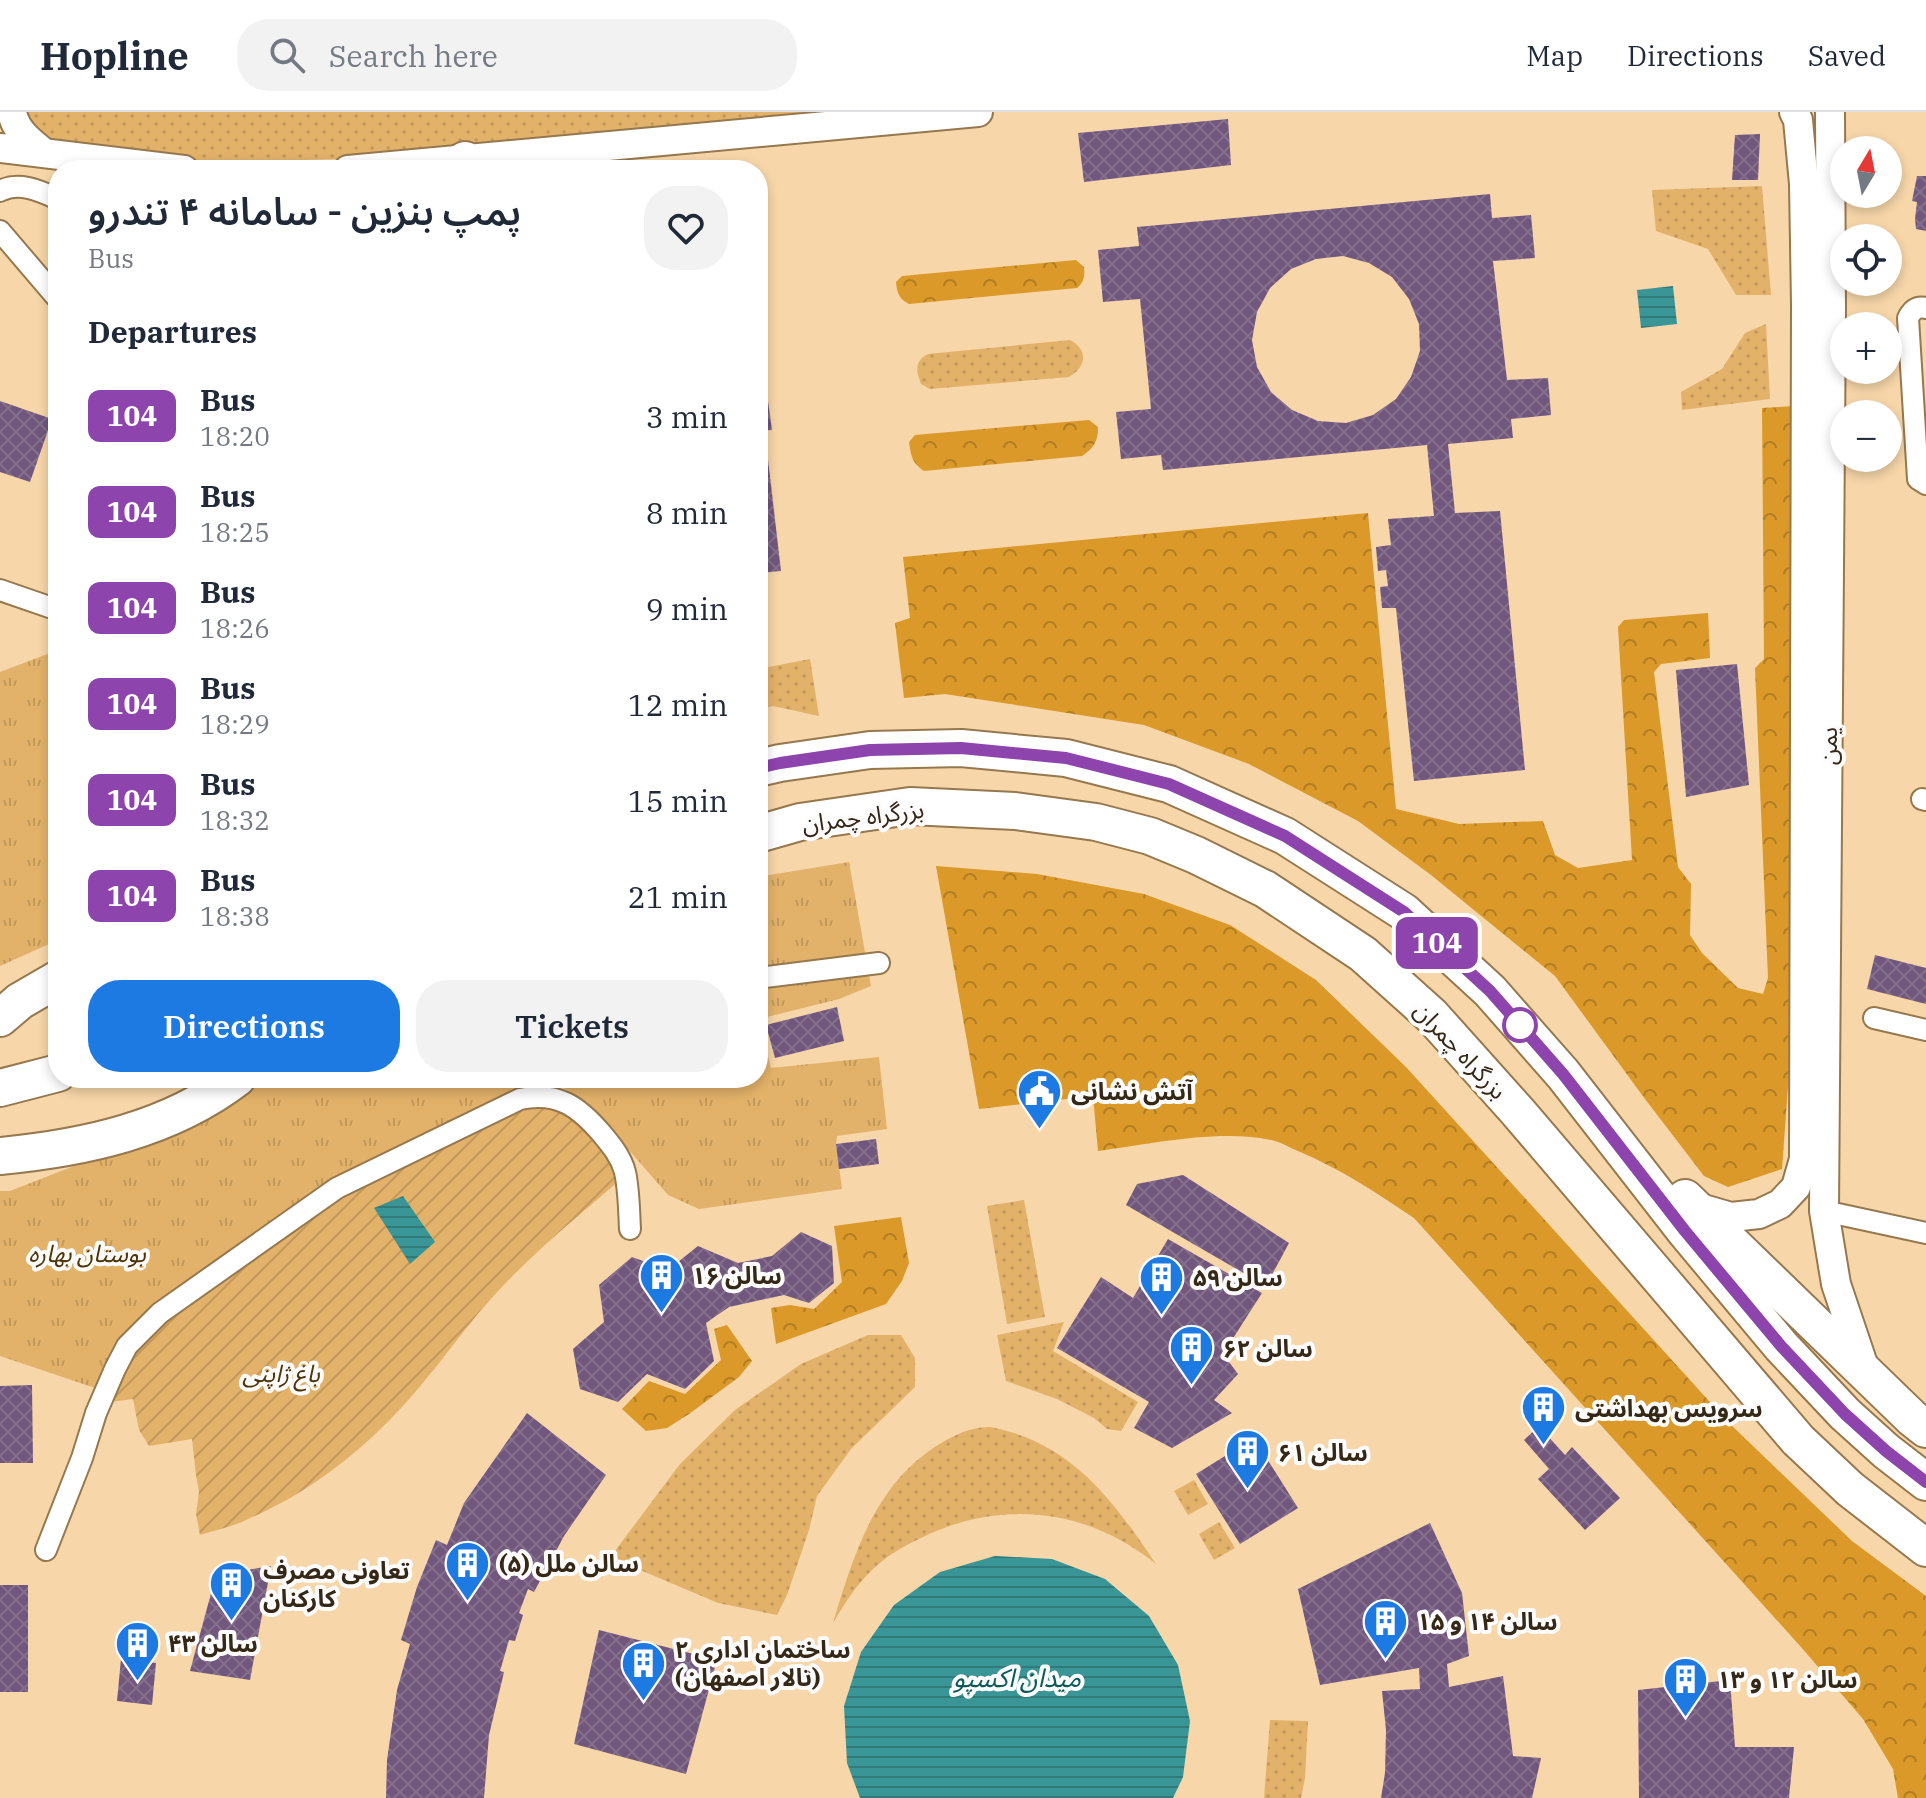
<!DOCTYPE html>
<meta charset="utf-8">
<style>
:root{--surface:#fff;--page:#f2f2f3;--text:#1f2937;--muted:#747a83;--line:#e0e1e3;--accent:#1d7ae3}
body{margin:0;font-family:"IBM Plex Serif","Noto Sans Arabic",serif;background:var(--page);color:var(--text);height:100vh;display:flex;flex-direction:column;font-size:30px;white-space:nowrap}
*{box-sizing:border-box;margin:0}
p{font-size:26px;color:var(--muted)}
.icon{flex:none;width:44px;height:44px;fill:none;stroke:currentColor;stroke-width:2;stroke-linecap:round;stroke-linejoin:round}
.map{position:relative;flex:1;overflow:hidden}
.side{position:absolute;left:48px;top:48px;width:720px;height:928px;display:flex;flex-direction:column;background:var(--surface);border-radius:32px;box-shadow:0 4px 12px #0003}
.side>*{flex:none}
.badge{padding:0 16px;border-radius:12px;font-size:28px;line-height:52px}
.needle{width:52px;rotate:10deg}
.buttons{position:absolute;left:1830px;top:24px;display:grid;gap:16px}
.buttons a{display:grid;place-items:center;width:72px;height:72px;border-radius:50%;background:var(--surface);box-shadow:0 4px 12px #0003;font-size:40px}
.map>.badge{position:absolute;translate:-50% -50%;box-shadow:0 0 0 4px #fff}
h2{padding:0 40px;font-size:30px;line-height:72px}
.round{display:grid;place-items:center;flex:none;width:84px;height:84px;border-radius:32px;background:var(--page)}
.overview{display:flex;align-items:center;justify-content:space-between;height:136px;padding:0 40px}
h1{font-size:38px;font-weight:600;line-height:60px}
.cta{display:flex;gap:16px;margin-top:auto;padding:16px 40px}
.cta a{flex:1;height:92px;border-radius:32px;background:var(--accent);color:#fff;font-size:32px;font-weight:600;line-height:92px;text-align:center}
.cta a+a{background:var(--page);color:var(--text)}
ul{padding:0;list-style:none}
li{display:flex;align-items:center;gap:24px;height:96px;padding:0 40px}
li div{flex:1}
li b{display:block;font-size:30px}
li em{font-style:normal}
li .badge{min-width:88px;font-weight:700;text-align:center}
header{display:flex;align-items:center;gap:48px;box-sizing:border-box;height:112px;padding:0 40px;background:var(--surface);border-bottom:2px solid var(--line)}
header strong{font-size:38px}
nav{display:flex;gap:44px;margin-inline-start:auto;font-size:28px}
.search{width:560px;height:72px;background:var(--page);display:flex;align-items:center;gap:20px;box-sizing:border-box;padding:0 28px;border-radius:32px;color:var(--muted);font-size:30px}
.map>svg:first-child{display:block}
.grass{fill:url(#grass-dots)}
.forest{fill:url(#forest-crowns)}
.park{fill:url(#park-tufts)}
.garden{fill:url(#garden-furrows)}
.water{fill:url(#water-rules)}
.building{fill:url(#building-cross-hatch);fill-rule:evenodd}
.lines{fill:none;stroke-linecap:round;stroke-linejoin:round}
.street-casing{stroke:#96784e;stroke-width:24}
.secondary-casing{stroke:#96784e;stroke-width:32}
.highway-casing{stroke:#96784e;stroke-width:40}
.street{stroke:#fff;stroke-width:20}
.secondary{stroke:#fff;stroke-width:28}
.highway{stroke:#fff;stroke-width:36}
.line-casing{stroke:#fff;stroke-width:18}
.line{stroke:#8e44ad;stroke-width:12}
.stop-dot{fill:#fff;stroke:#8e44ad;stroke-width:4}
.labels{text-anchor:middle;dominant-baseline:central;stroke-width:8;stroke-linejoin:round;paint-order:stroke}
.street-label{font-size:24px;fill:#352816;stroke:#fcfcfc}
.poi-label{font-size:24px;font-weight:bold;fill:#352816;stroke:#fcfcfc;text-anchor:start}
.park-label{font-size:24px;font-style:italic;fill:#4f3407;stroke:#fcfcfc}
.water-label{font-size:26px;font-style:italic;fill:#0c5a5a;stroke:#fcfcfc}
</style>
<header>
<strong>Hopline</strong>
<div class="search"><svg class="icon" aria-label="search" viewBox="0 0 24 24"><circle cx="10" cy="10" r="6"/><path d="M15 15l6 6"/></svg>Search here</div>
<nav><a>Map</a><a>Directions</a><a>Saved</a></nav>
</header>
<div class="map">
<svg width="1926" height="1686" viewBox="0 0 1926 1686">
<defs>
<pattern id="grass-dots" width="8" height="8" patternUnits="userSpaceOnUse" patternTransform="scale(2)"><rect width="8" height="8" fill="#e3b26a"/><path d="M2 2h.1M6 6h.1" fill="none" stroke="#c3995b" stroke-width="1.8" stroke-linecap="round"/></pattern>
<pattern id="forest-crowns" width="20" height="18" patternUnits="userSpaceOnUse" patternTransform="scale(2)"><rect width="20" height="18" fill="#da9929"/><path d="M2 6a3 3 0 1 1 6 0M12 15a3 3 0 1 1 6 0" fill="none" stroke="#b27d22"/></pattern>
<pattern id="park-tufts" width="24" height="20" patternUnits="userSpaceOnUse" patternTransform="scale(2)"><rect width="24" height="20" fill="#e3b26a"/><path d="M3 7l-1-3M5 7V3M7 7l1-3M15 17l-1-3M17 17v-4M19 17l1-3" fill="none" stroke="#c3995b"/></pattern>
<pattern id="garden-furrows" width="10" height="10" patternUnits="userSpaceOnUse" patternTransform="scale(2)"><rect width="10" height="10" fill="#e3b26a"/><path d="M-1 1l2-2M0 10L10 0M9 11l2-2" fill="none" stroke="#c3995b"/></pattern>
<pattern id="water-rules" width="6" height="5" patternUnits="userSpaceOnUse" patternTransform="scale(2)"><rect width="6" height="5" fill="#3a9596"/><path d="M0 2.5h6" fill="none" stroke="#327a79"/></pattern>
<pattern id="building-cross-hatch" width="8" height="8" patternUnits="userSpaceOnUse" patternTransform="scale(2)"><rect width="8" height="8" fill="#71567d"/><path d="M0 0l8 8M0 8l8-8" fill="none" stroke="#85708c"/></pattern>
</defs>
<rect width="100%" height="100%" fill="#f7d6a9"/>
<g class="grass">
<polygon points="23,0 911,0 408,45 205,51 50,32 37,22"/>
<polygon points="1762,74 1771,183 1736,183 1708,137 1656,119 1652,78"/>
<polygon points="1766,212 1770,287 1682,298 1681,280 1722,257 1745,221"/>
<path d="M1070,228C1089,238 1086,255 1069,265L930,277L921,272C916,259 914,249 928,242Z"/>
<polygon points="810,547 819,604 773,594 758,597 758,557"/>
<polygon points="1024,1088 1045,1205 1007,1212 987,1094"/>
<polygon points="1064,1210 1053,1239 1138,1290 1121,1319 1107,1317 1094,1306 1057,1287 1006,1269 997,1223"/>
<polygon points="868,1223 901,1223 915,1246 915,1275 851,1337 817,1384 809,1418 787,1483 777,1503 718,1491 626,1452 612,1443 680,1352 735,1298 801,1252"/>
<path d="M990,1315C1071,1330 1113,1388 1156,1452C1088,1397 1004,1387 925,1424C906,1433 889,1442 873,1457C856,1473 845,1491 833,1511C853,1444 875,1372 938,1333C957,1322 967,1316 990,1315Z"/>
<polygon points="1194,1368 1208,1392 1188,1403 1174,1379"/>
<polygon points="1219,1410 1235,1436 1214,1448 1199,1422"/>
<polygon points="1270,1608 1308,1609 1305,1666 1301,1686 1264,1686"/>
</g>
<g class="forest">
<path d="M1076,148L1084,155C1085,164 1084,170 1077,176L909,192C899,187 897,181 896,170L902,164Z"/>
<polygon points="1795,294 1794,892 1782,1057 1728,1075 1704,1064 1645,987 1555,864 1431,763 1358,709 1249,652 1144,613 945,582 904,586 895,511 910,506 903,445 1368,401 1396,697 1459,712 1543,709 1555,743 1578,756 1632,748 1618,515 1624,508 1708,501 1710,546 1661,552 1654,560 1678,755 1691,772 1690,823 1702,841 1738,876 1763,882 1768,866 1755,556 1764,547 1762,296"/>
<path d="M1089,308L1098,315C1098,329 1094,336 1082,344L924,359C912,351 911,344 909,330L915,323Z"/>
<path d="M936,754L1037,762L1144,782L1230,813L1316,868L1406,955L1729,1311L1852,1429L1926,1484V1686H1898L1893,1657L1863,1607L1801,1535L1414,1106C1377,1081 1339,1056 1298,1039C1290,1036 1283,1031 1275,1029C1223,1016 1151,1032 1098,1039L1093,984L979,997Z"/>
<polygon points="901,1105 909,1151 902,1169 886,1192 776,1232 771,1196 790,1193 814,1197 842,1170 834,1114"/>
<polygon points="727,1213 752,1249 739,1265 689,1302 667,1316 646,1319 622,1297 649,1269 685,1282 721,1248 714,1217"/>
</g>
<g class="park">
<polygon points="58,538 58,828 0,854 0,560"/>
<polygon points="849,750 871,874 839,887 759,907 771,956 879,945 887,1017 837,1024 836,1032 842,1077 699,1097 668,1083 587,990 562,975 540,972 521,975 348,1059 314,1079 220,1151 118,1232 95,1276 0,1244 0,1079 10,1079 217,998 264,966 758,966 758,765"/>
</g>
<path class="garden" d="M528,993L565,996L605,1030L620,1068C576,1106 530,1143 491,1187C467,1213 448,1241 426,1267C378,1327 317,1378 246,1408C232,1415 215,1418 200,1423L196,1402L199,1380L196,1363L192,1327L149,1334L139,1318L133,1287L111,1290L139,1227L345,1079Z"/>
<g class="water">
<polygon points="1673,174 1677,212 1641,216 1637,178"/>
<polygon points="403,1084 435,1130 410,1152 374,1096"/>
<polygon points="995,1444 1052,1447 1105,1467 1149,1504 1178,1553 1190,1609 1183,1665 1173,1686 860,1686 847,1651 844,1594 861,1540 894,1493 940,1460"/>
</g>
<g class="building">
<polygon points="1228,7 1231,53 1084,70 1078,21"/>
<polygon points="1760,22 1758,68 1732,68 1735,23"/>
<polygon points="1917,64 1926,64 1926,119 1916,117 1915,107 1917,90 1912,89"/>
<path d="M1490,82L1492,106L1531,103L1535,146L1493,149L1507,268L1548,266L1551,303L1511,307L1513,326L1448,332L1455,401L1500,399L1525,658L1414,669L1396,496H1382L1380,475L1388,474L1386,458L1378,459L1376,435L1391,433L1388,407L1434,404L1427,333L1163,358L1161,343L1121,347L1116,300L1151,297L1140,187L1103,190L1098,138L1139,134L1137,115ZM1343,144L1369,151L1392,165L1409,187L1419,212L1420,239L1411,265L1396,287L1373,303L1346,311L1318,309L1292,298L1271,280L1257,255L1252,228L1257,200L1270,176L1291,157L1316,147Z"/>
<polygon points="0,289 52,307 30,370 0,360"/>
<polygon points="768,289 772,318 758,319 758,290"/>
<polygon points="767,339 781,459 758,461 758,340"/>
<polygon points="1737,552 1749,673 1686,685 1676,558"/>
<polygon points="1875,843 1926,856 1926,892 1867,877"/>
<polygon points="837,895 844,929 775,946 766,913"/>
<polygon points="876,1027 879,1052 839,1057 836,1032"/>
<polygon points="1183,1063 1289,1131 1266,1174 1126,1093 1137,1072"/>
<polygon points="801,1120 832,1134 834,1171 809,1191 784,1183 729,1195 706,1211 714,1249 685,1277 647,1262 618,1290 580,1277 573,1237 604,1210 599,1173 632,1145 668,1158 698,1134 738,1151 772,1144"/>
<polygon points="1168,1127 1262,1181 1223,1242 1238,1262 1214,1288 1232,1301 1172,1336 1134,1316 1149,1290 1057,1236 1101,1165 1133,1186"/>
<polygon points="32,1273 33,1351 0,1351 0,1274"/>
<polygon points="527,1301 606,1363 564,1424 534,1480 528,1477 519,1501 523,1503 515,1529 509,1528 500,1559 504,1560 489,1623 484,1686 386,1686 387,1648 397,1578 410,1532 401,1528 417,1475 436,1428 447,1433 464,1391"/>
<polygon points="1539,1314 1565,1343 1572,1335 1620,1386 1585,1418 1538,1367 1549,1357 1524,1328"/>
<polygon points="1254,1326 1298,1396 1240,1432 1196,1362"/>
<polygon points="1430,1411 1462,1481 1469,1544 1447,1552 1449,1575 1503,1564 1513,1644 1541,1646 1532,1686 1381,1686 1385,1661 1386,1618 1382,1579 1420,1577 1419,1556 1320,1573 1298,1477"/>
<polygon points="271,1454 250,1568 190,1559 216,1463"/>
<rect x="0" y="1473" width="28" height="107"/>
<polygon points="599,1518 717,1548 686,1662 574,1632"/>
<polygon points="121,1547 156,1551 152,1593 117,1589"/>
<polygon points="1730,1568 1735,1635 1794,1635 1789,1686 1639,1686 1638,1578"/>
</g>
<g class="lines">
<defs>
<g id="street">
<path d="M0,79C19,69 40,79 58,87"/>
<polyline points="0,119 58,187"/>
<path d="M1926,196C1917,194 1912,198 1908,206L1918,367L1926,372"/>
<polyline points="0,478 58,498"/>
<polyline points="1922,687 1926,688"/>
<polyline points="758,866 879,851"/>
<polyline points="1874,906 1926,918"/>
<polyline points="1824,1099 1926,1121"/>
<path d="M46,1438L82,1346L96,1301L115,1257L127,1234L160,1201L337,1076L520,987C558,979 579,995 602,1022C612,1034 621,1045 625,1060C629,1078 629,1099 630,1117"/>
</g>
<g id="secondary">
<path d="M12,0C15,18 29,29 43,40"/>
<polyline points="1830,0 1831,196 1824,1099 1836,1172 1866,1261"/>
<polyline points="0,36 184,58"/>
<polyline points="348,58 978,0"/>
<polyline points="1693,1094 1731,1105 1759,1102 1780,1092 1796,1075 1804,1047 1806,193 1804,72 1798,8 1794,0"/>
</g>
<g id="highway">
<polyline points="449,58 465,48"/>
<polyline points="758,656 780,651 870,638 961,636 1066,646 1169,672 1285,724 1404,800 1490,879 1563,962 1685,1119 1781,1234 1845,1302 1886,1339 1926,1370"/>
<polyline points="758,722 800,710 910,694 1015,699 1096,710 1150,724 1196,743 1265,777 1363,842 1432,904 1518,1000 1798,1328 1850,1377 1926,1436"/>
<polyline points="0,906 20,889 58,867"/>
<polyline points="0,976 58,961"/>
<path d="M0,1044C84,1036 169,1018 237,966"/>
<polyline points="1685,1086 1912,1306 1926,1317"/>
</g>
</defs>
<use href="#street" class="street-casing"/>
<use href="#secondary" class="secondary-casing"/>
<use href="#highway" class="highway-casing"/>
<use href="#street" class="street"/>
<use href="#secondary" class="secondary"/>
<use href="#highway" class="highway"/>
</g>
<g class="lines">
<defs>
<polyline id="line" points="758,656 780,651 870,638 961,636 1066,646 1169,672 1285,724 1404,800 1490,879 1563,962 1685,1119 1781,1234 1845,1302 1886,1339 1926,1370"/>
</defs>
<use href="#line" class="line-casing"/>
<use href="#line" class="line"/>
</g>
<defs>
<symbol id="civic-pin" viewBox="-11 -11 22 30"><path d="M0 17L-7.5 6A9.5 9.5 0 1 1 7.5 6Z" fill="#1d7ae3" stroke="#fcfcfc"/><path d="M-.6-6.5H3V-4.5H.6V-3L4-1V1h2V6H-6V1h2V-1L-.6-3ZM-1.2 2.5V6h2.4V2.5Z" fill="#fff"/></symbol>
<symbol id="building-pin" viewBox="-11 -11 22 30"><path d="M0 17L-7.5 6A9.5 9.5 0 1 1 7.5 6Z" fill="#1d7ae3" stroke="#fcfcfc"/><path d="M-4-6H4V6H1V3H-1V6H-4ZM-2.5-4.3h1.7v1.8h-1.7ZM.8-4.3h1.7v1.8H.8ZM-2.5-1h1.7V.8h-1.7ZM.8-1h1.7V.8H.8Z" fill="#fff"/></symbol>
</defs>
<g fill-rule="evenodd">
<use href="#civic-pin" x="1014" y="954" width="51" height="69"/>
<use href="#building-pin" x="636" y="1138" width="51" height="69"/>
<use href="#building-pin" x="1136" y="1140" width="51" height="69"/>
<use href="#building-pin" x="1166" y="1210" width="51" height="69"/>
<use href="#building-pin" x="1518" y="1270" width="51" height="69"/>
<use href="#building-pin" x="1222" y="1314" width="51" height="69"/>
<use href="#building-pin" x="442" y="1426" width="51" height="69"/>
<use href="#building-pin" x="206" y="1446" width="51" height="69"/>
<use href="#building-pin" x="1360" y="1484" width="51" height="69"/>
<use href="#building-pin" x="112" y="1506" width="51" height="69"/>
<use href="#building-pin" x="618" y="1526" width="51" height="69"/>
<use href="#building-pin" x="1660" y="1542" width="51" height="69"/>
</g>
<circle class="stop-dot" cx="1520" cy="913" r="16"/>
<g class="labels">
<g class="street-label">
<text transform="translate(1828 634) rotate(-90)">یمن</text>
<text transform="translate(863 704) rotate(-7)">بزرگراه چمران</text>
<text transform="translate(1461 938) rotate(47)">بزرگراه چمران</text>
</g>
<g class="poi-label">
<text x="1071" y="979">آتش نشانی</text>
<text x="692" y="1163">سالن ۱۶</text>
<text x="1193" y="1165">سالن ۵۹</text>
<text x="1223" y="1236">سالن ۶۲</text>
<text x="1575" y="1296">سرویس بهداشتی</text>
<text x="1278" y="1340">سالن ۶۱</text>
<text x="499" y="1451">(۵) سالن ملل</text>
<text x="263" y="1458">تعاونی مصرف<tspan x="263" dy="28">کارکنان</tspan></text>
<text x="1417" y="1509">سالن ۱۴ و ۱۵</text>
<text x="168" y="1531">سالن ۴۳</text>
<text x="675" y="1537">ساختمان اداری ۲<tspan x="675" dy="28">(تالار اصفهان)</tspan></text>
<text x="1717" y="1567">سالن ۱۲ و ۱۳</text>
</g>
<g class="park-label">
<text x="87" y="1141">بوستان بهاره</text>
<text x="281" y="1261">باغ ژاپنی</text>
</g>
<g class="water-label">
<text x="1017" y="1565">میدان اکسپو</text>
</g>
</g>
</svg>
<div class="buttons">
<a><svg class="needle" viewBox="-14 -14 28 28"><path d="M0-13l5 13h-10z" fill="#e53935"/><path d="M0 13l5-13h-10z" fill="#747a83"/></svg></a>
<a><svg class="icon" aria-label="locate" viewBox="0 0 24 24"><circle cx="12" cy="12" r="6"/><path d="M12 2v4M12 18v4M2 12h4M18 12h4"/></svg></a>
<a>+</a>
<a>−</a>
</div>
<b class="badge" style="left:1437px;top:831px;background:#8e44ad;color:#fff">104</b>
<section class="side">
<div class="overview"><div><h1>پمپ بنزین - سامانه ۴ تندرو</h1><p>Bus</p></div><a class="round"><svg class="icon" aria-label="heart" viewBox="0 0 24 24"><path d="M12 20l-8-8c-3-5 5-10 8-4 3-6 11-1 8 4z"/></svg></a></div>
<h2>Departures</h2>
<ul>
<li><span class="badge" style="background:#8e44ad;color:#fff">104</span><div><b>Bus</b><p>18:20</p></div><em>3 min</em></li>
<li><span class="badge" style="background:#8e44ad;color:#fff">104</span><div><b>Bus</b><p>18:25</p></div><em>8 min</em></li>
<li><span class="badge" style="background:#8e44ad;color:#fff">104</span><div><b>Bus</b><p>18:26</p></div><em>9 min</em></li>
<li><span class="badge" style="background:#8e44ad;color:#fff">104</span><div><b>Bus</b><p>18:29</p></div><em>12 min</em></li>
<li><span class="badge" style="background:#8e44ad;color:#fff">104</span><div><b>Bus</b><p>18:32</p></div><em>15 min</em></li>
<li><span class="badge" style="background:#8e44ad;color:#fff">104</span><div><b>Bus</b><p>18:38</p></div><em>21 min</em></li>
</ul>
<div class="cta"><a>Directions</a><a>Tickets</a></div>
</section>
</div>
